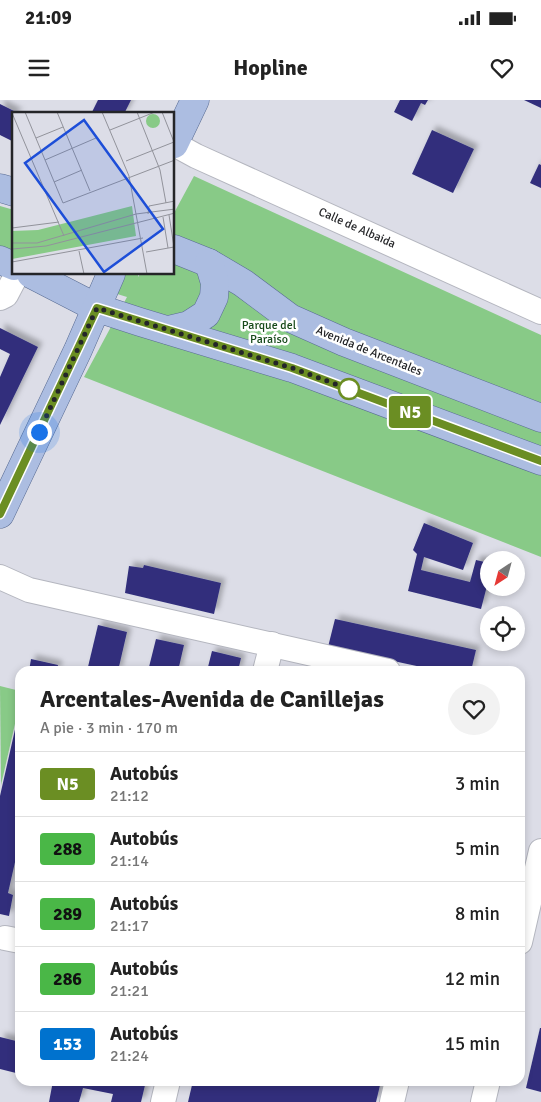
<!DOCTYPE html>
<html lang="es">
<meta charset="utf-8">
<style>
:root{--surface:#fff;--page:#f2f2f2;--text:#222;--muted:#767676;--line:#e0e0e0}
body{margin:0;font-family:Signika,sans-serif;background:var(--page);color:var(--text);height:100vh;display:flex;flex-direction:column;font-size:19px;white-space:nowrap}
*{box-sizing:border-box;margin:0}
p{font-size:16px;color:var(--muted)}
.icon{flex:none;width:28px;height:28px;fill:none;stroke:currentColor;stroke-width:2;stroke-linecap:round;stroke-linejoin:round}
.map{position:relative;flex:1;overflow:hidden}
.side{position:absolute;left:15px;top:566px;width:510px;height:420px;display:flex;flex-direction:column;background:var(--surface);border-radius:15px;box-shadow:0 2px 8px #0003}
.side>*{flex:none}
.badge{padding:0 10px;border-radius:4px;font-size:18px;line-height:32px}
.needle{width:32px;rotate:216deg}
.buttons{position:absolute;left:480px;top:451px;display:grid;gap:10px}
.buttons a{display:grid;place-items:center;width:45px;height:45px;border-radius:50%;background:var(--surface);box-shadow:0 2px 8px #0003;font-size:25px}
.you{position:absolute;width:25px;height:25px;margin:-12px;border:4px solid #fff;border-radius:50%;background:#1a73e8;box-shadow:0 0 0 8px #1a73e833}
.map>.badge{position:absolute;translate:-50% -50%;box-shadow:0 0 0 2px #fff}
.round{display:grid;place-items:center;flex:none;width:52px;height:52px;border-radius:26px;background:var(--page)}
.head{display:flex;align-items:center;justify-content:space-between;height:85px;padding:0 25px}
h1{font-size:24px;font-weight:800;line-height:38px}
ul{padding:0;list-style:none}
li{display:flex;align-items:center;gap:15px;height:65px;padding:0 25px;border-top:1px solid var(--line)}
li div{flex:1}
li b{display:block;font-size:19px}
li em{font-style:normal}
li .badge{min-width:55px;font-weight:700;text-align:center}
.status{display:flex;justify-content:space-between;align-items:center;height:35px;padding:0 25px;background:var(--surface);direction:ltr}
.status svg{height:14px;fill:currentColor}
header{display:flex;justify-content:space-between;align-items:center;height:65px;padding:0 25px;background:var(--surface);font-size:22px;font-weight:800}
.map>svg:first-child{display:block}
.green{fill:#88ca87}
.building{fill:#302f7c;filter:url(#shadow)}
.lines{fill:none;stroke-linecap:round;stroke-linejoin:round}
.minor-casing{stroke:#b4b6bf;stroke-width:26}
.major-casing{stroke:#586b93;stroke-width:29}
.minor{stroke:#fff;stroke-width:24}
.major{stroke:#acbde1;stroke-width:28}
.line-casing{stroke:#fff;stroke-width:11}
.line{stroke:#6b8e23;stroke-width:8}
.walk{stroke:#242528;stroke-width:5;stroke-dasharray:0 9}
.stop-dot{fill:#fff;stroke:#6b8e23;stroke-width:2.5}
.labels{text-anchor:middle;dominant-baseline:central;stroke-width:5;stroke-linejoin:round;paint-order:stroke}
.street-label{font-size:12px;fill:#242528;stroke:#fff}
.park-label{font-size:12px;fill:#164919;stroke:#fff}
.inset-road{fill:none;stroke:#92939b;stroke-width:1}
.view{fill:#1d4ed8;fill-opacity:0.15;stroke:#1d4ed8;stroke-width:2.5}
.inset-edge{fill:none;stroke:#242528;stroke-width:2.5}
</style>
<div class="status"><b>21:09</b><svg viewBox="0 0 49 12"><path d="M0 12V9h3v3zM5 12V6h3v6zM10 12V3h3v9zM15 12V0h3v12zM26 1h20v11H26zM47 4h2v5h-2z"/></svg></div>
<header><svg class="icon" aria-label="menu" viewBox="0 0 24 24"><path d="M4 6h16M4 12h16M4 18h16"/></svg>Hopline<svg class="icon" aria-label="heart" viewBox="0 0 24 24"><path d="M12 20l-8-8c-3-5 5-10 8-4 3-6 11-1 8 4z"/></svg></header>
<div class="map">
<svg width="541" height="1002" viewBox="0 0 541 1002">
<defs>
<filter id="shadow"><feDropShadow dx="4.5" dy="-4.5" stdDeviation="2.5" flood-color="#0004"/></filter>
</defs>
<rect width="100%" height="100%" fill="#dcdde7"/>
<g class="green">
<polygon points="194,76 541,235 541,457 84,277 127,197 114,193 122,174 138,174 138,177 140,174 174,174 174,113"/>
<polygon points="0,106 14,110 14,155 0,148"/>
<polygon points="0,586 20,591 20,602 1,685"/>
</g>
<g class="building">
<polygon points="98,0 131,0 124,14 91,14"/>
<polygon points="400,0 428,0 425,5 421,3 412,21 394,12"/>
<polygon points="524,0 541,0 541,8"/>
<polygon points="0,4 20,14 14,14 14,42 0,35"/>
<polygon points="432,30 474,49 453,93 412,74"/>
<polygon points="539,64 541,65 541,88 530,83"/>
<polygon points="0,228 38,247 0,325 0,277 10,254 0,249"/>
<polygon points="424,423 473,443 463,470 424,457 421,470 470,482 476,460 489,463 489,478 481,509 408,491 417,454 413,450"/>
<polygon points="144,465 221,483 214,514 125,493 129,466 143,468"/>
<polygon points="335,519 476,550 471,571 440,571 328,547"/>
<polygon points="98,525 127,532 118,571 87,571"/>
<polygon points="156,539 184,545 178,571 148,571"/>
<polygon points="212,551 241,558 238,571 207,571"/>
<polygon points="31,559 58,565 57,571 29,571"/>
<polygon points="19,612 20,740 8,793 13,795 9,816 0,814 0,696"/>
<polygon points="540,928 541,928 541,992 526,988"/>
<polygon points="0,937 20,942 20,974 0,969"/>
<polygon points="53,981 146,981 141,1002 111,1002 113,994 83,988 79,1002 49,1002"/>
<polygon points="193,981 381,981 376,1002 188,1002"/>
</g>
<g class="lines">
<defs>
<g id="minor">
<polyline points="174,44 196,56 541,212"/>
<polyline points="0,198 6,195 17,174"/>
<polyline points="0,477 29,490 388,571"/>
<polyline points="265,571 272,544"/>
<polyline points="5,838 20,841"/>
<polyline points="520,842 541,751"/>
<polyline points="163,1002 168,981"/>
<polyline points="392,1002 397,981"/>
<polyline points="483,1002 488,981"/>
</g>
<g id="major">
<polyline points="174,44 195,0"/>
<polyline points="0,88 14,92"/>
<polyline points="174,149 209,163 243,183 290,218 344,242 541,318"/>
<polyline points="0,160 14,166"/>
<polyline points="31,174 97,208 140,222 292,268 541,361"/>
<polyline points="168,230 189,225 206,214 214,197 215,183 209,163"/>
<polyline points="0,414 78,250 111,174"/>
</g>
</defs>
<use href="#minor" class="minor-casing"/>
<use href="#major" class="major-casing"/>
<use href="#minor" class="minor"/>
<use href="#major" class="major"/>
</g>
<g class="lines">
<defs>
<polyline id="line" points="0,414 97,208 292,268 541,361"/>
</defs>
<use href="#line" class="line-casing"/>
<use href="#line" class="line"/>
<polyline class="walk" points="39,332 97,208 292,268 349,289"/>
</g>
<circle class="stop-dot" cx="349" cy="289" r="10"/>
<g class="labels">
<g class="street-label">
<text transform="translate(357 128) rotate(24)">Calle de Albaida</text>
<text transform="translate(369 251) rotate(22)">Avenida de Arcentales</text>
</g>
<g class="park-label">
<text x="269" y="225">Parque del<tspan x="269" dy="14">Paraíso</tspan></text>
</g>
</g>
<g transform="translate(12 12)">
<rect width="162" height="162" fill="#dcdde7"/>
<path d="M134 9a7 7 0 1 1 14 0a7 7 0 1 1-14 0ZM120,94L124,124L0,147V119L26,118Z" fill="#88ca87"/>
<path class="inset-road" d="M13,0L51,91L163,48M45,0L78,79M90,0L117,64L135,162M125,0L148,58L154,91M150,0L162,30M0,1L52,124M98,18L143,0M24,26L51,15M33,48L84,26M114,49L162,30M42,70L70,58M136,102L137,94L163,89M151,105L156,136M0,116L47,110M0,131H25L124,102L163,97M0,137L34,134L163,101M67,139L72,162M134,140L162,135L157,103M0,150L131,126"/>
<path class="view" d="M72,8L151,117L92,160L13,51Z"/>
<rect width="162" height="162" class="inset-edge"/>
</g>
</svg>
<div class="buttons">
<a><svg class="needle" viewBox="-14 -14 28 28"><path d="M0-13l5 13h-10z" fill="#e53935"/><path d="M0 13l5-13h-10z" fill="#767676"/></svg></a>
<a><svg class="icon" aria-label="locate" viewBox="0 0 24 24"><circle cx="12" cy="12" r="6"/><path d="M12 2v4M12 18v4M2 12h4M18 12h4"/></svg></a>
</div>
<div class="you" style="left:39px;top:332px"></div>
<b class="badge" style="left:410px;top:312px;background:#6b8e23;color:#fff">N5</b>
<section class="side">
<div class="head"><div><h1>Arcentales-Avenida de Canillejas</h1><p>A pie · 3 min · 170 m</p></div><a class="round"><svg class="icon" aria-label="heart" viewBox="0 0 24 24"><path d="M12 20l-8-8c-3-5 5-10 8-4 3-6 11-1 8 4z"/></svg></a></div>
<ul>
<li><span class="badge" style="background:#6b8e23;color:#fff">N5</span><div><b>Autobús</b><p>21:12</p></div><em>3 min</em></li>
<li><span class="badge" style="background:#4ab747;color:#111">288</span><div><b>Autobús</b><p>21:14</p></div><em>5 min</em></li>
<li><span class="badge" style="background:#4ab747;color:#111">289</span><div><b>Autobús</b><p>21:17</p></div><em>8 min</em></li>
<li><span class="badge" style="background:#4ab747;color:#111">286</span><div><b>Autobús</b><p>21:21</p></div><em>12 min</em></li>
<li><span class="badge" style="background:#0072ce;color:#fff">153</span><div><b>Autobús</b><p>21:24</p></div><em>15 min</em></li>
</ul>
</section>
</div>
